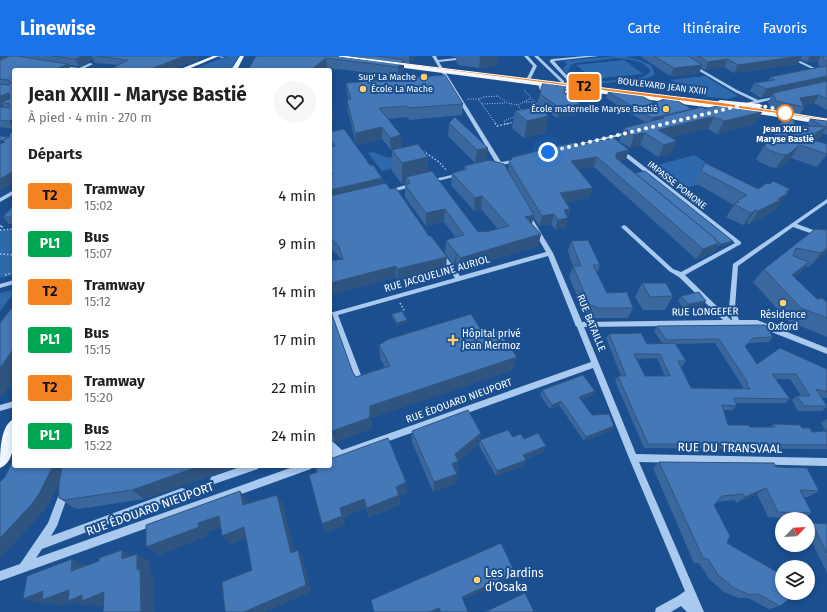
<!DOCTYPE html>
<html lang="fr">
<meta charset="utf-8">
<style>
:root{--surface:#fff;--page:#f6f6f6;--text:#202124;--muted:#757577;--accent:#1a73e8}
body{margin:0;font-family:"Fira Sans",sans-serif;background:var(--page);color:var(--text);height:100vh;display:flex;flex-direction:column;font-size:15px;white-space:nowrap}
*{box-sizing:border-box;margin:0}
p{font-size:13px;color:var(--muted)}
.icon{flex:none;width:22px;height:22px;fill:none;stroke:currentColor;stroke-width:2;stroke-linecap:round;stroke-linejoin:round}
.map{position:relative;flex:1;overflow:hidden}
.sheet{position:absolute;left:12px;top:12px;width:320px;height:400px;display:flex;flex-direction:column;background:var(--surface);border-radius:4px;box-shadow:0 2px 6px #0003}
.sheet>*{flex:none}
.badge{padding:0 8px;border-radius:3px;font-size:14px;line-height:26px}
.needle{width:26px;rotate:65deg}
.tools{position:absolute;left:775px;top:456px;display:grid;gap:8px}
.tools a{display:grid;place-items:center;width:40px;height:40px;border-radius:50%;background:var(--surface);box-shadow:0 2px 6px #0003;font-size:20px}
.you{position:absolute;width:20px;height:20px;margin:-10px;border:3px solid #fff;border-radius:50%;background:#1a73e8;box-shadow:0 0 0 6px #1a73e833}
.map>.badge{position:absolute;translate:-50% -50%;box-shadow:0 0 0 2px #fff}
h2{padding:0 16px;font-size:15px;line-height:36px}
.round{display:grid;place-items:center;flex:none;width:42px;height:42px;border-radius:21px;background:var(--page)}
.summary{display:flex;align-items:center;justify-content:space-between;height:68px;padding:0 16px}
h1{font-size:19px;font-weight:700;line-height:30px}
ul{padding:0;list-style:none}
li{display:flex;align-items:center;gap:12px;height:48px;padding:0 16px}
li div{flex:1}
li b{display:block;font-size:15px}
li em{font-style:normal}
li .badge{min-width:44px;font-weight:700;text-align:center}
header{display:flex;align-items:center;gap:24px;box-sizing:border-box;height:56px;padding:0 20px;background:var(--accent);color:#fff}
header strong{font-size:19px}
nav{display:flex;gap:22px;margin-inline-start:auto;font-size:14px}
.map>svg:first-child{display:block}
.green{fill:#2e69ad;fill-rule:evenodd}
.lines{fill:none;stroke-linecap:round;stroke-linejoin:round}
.path-far1{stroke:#a9c9ee;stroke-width:1;stroke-dasharray:1 1.5;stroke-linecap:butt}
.path{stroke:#a9c9ee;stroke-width:1.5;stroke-dasharray:1.5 2;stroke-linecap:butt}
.minor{fill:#a9c9ee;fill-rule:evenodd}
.major{fill:#f0f6ff;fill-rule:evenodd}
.tram{stroke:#fff;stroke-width:1}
.wall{fill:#3a679d;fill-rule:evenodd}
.shaded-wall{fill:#305480}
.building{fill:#4478b7;stroke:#305480;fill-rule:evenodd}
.line{fill:#f58220;stroke:#fff}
.walk{stroke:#fff;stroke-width:4;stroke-dasharray:0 7.2}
.poi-dot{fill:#ffd166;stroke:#1b4f8f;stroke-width:1.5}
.stop-dot{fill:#fff;stroke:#f58220;stroke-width:2}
.labels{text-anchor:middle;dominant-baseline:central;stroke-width:4;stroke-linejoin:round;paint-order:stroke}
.far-poi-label{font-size:9px;fill:#fff;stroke:#1b4f8f;text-anchor:end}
.far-street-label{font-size:9px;fill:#fff;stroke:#1b4f8f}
.far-stop-label{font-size:9px;font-weight:bold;fill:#fff;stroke:#1b4f8f}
.street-label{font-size:10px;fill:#fff;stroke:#1b4f8f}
.poi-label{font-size:10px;fill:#fff;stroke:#1b4f8f}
.near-street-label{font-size:12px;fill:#fff;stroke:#1b4f8f}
.near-poi-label{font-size:12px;fill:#fff;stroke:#1b4f8f;text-anchor:start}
</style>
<header>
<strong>Linewise</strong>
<nav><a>Carte</a><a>Itinéraire</a><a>Favoris</a></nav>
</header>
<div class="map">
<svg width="827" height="556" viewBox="0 0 827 556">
<rect width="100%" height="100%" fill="#1b4f8f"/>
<g class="green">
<polygon points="227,0 239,0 230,14 192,14"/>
<path d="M616,0H638L626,1L640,4L652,10L655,19C645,24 635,24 624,25C605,27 574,33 563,12L567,8L564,5ZM616,2C627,3 643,4 650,14L649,17C643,23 634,22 625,23C607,25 582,30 568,15L571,9L576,7Z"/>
<polygon points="624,4 643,18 593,23 576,9"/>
<polygon points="705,20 738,40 727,43 693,39 671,24"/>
<polygon points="373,96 388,102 418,96 430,104 382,115 368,97"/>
<polygon points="694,99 728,120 683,133 651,111"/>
<polygon points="0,174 14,174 14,219 0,222"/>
<polygon points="14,234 14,237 0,255 0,237"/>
</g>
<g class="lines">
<g class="path-far1">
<polyline points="524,34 544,56"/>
<polyline points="468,43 480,43"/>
<polyline points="526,46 535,46"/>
<polyline points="482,48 505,47"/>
<polyline points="522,56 518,49 531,42"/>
<polyline points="496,68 479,44 483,41 498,40 507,47 518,49"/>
<polyline points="505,68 504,65 516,60"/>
<polyline points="506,68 515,66"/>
</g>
<g class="path">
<polyline points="495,67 497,70 511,67"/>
<polyline points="423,95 439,106 447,115"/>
<polyline points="0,170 3,170 0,174"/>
<polyline points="0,174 14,173"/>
<polyline points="0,198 14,199"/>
<polyline points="5,219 14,216"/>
<polyline points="400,247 405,256"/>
</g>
<g class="minor">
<polygon points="217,0 224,1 222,2"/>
<polygon points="432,0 436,0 438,4 466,1 465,3 439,6 501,106 518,103 520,104 520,105 502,109 505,114 503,115 501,115 498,110 493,110 493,108 496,107"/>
<polygon points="524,0 528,0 537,10 531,22 529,23 527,22 533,10"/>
<polygon points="534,0 538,0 564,25 564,27 562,27"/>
<polygon points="585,0 599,0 554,5 571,24 571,27 569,28 567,27 567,24 550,6 550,4 552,3"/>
<polygon points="674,0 678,0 737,34 758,44 779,40 781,41 758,47 728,53 728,51 754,45 735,36"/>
<polygon points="785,0 790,0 827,18 827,20"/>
<polygon points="90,7 93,8 81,14 60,11 62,10 79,12"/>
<path d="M537,26H539L543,32L554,35H565L566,34L568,30L571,31L569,36C559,39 550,37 540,34Z"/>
<polygon points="631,75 633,76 633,77 581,89 579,88"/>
<polygon points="619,94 623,94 741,186 741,188 685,219 731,264 732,264 729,252 733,208 827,143 827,147 797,168 827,179 827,183 793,171 738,210 735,252 739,264 757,264 827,292 827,298 754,269 584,271 636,398 827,402 827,410 639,406 704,556 687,556 681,550 671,556 655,556 656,552 678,540 685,535 629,402 593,312 330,406 330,398 333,397 330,394 330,385 333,386 342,394 591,306 577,271 575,269 575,268 548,200 338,259 364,327 363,329 360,330 357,329 356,327 332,261 330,261 330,257 455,222 439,199 440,198 444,198 460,220 546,196 524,158 525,157 529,157 553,197 582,266 723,264 679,221 669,215 621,171 624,169 626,170 673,213 681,216 735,187 619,96"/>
<polygon points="460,117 462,117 462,119 429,127 426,125"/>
<polygon points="413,127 415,128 415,130 388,137 385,135"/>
<polygon points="14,134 14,138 0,146 0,142"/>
<polygon points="14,224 14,228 0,232 0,228"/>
<polygon points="14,345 14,351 0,355 0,349"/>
<polygon points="243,410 259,410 258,413 255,414 214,428 211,427 210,424 211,421"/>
<polygon points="296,410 312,410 311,413 308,414 0,525 0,515 20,508 48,467 61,433 64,432 67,433 69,436 57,470 51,480 182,432 185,433 187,436 185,439 182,440 42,493 36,502"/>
</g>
<g class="major">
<polygon points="213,0 219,0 186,14 178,14"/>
<polygon points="240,0 244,0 237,14 231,14"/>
<polygon points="391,7 728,50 731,52 728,54 389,10 389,8"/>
<polygon points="720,44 760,48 763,50 760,52 718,47 717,46"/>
<polygon points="748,53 827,65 827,69 746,56 745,55"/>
<path d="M14,363C14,378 17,405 0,412C0,397 0,369 14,363Z"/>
</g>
<polyline class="tram" points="393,8 827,64"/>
</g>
<g class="wall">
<polygon points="0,0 198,0 199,3 170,14 109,14 118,9 95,7 93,2 89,4 89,6 79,10 69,9 71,14 14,14 14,73 0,71 0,51 4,51 3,49 0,50"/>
<polygon points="256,0 416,0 409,8 404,7 404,13 398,20 327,12 324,14 243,14 248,14"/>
<polygon points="452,0 498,0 496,10 479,12 458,9 456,5 456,1 453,1"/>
<polygon points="640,0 827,0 827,54 814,47 803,49 804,51 799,60 771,54 768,46 772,39 761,42 750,35 754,27 768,25 770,21 819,11 818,5 807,6 800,3 798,8 734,17 724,11 705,14 701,12 699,17 670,20"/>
<polygon points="346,27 463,48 462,59 409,64 408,61 388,63 402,91 391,94 382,83 356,89 348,55 347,44 349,44 347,38"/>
<polygon points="608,36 654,47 692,53 691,54 705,53 762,56 755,68 717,78 708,73 700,74 671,81 671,98 658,101 640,89 630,92 619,85 624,72 646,67 606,42"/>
<polygon points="564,37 577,58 557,62 537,48 540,38"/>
<polygon points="515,55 545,77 524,82 512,72"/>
<polygon points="784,60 794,67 805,70 811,70 807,68 810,63 827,65 827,79 823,77 818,83 815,85 827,98 817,111 791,102 780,111 776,112 770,111 761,107 756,103 764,90 774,80 777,73"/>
<polygon points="449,67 488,92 486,105 475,107 448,80"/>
<polygon points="330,76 370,109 382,122 383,128 446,212 398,224 396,221 330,239 330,205 341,203 335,196 330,193 330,91 331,91 330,90"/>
<polygon points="578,89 629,94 626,103 620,105 635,117 731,187 719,190 718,190 713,197 696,203 594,111 578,113 593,132 589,142 565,146 570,153 565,172 555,174 551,168 539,170 533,160 532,168 541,178 538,190 459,214 456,209 454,210 445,197 446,184 456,182 444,166 426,170 405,141 405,129 406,128 406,127 402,128 392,115 392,94 428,101 427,116 478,176 485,176 498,173 481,153 474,155 451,129 452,117 464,114 464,110 508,114 509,106"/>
<polygon points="705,107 758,133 790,133 779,149 775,152 772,156 749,168 747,167 743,169 726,161 734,149 695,127"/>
<polygon points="14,149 14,168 9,168 3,161"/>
<polygon points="815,173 827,174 827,195 809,211 806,210 794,222 817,243 827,246 827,281 788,265 753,226 764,213"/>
<polygon points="571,185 600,209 597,217 607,237 633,252 628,262 593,262 585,258 569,221 573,210 568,195"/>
<polygon points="642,227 673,240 665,254 643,254 635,241"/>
<polygon points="681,240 706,245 703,249 684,253 678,245"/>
<polygon points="330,256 353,317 356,321 385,311 380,302 379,289 484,278 513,314 371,362 372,371 371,373 335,386 330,384"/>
<polygon points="392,258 407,264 407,266 397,269 392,261"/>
<path d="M657,270L773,281L769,286L749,287L745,290L757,308L827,313V342L821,341L827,350V351L822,355H798L792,344L797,340H801L790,323H775L790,343L785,347H736L737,350L732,354H723L728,369L750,371H770L773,368L802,372L812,376L826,375L821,367L827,363V393L644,392L615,325L618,320H621L606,282L609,278L647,288L662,287L654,275ZM715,287L743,331L742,332L743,333L691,332L681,310H682L686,305L676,288ZM657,302L665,320H645L637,303Z"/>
<polygon points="542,334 593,339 580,344 592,359 614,370 612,374 584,385 559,349 550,353 540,339"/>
<polygon points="412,375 481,377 478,389 458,405 457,416 456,416 457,418 455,428 433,436 412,386"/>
<polygon points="513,381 524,383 544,396 526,403 526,404 524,409 496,420 479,390 480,384"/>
<polygon points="659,406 776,411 819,435 808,441 803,441 812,457 801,463 768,461 757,438 736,447 735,444 717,446 714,449 727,487 780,550 769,553 748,542 739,542 724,536 709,523 699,507 694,507 653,412"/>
<polygon points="14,410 239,410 144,443 79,453 74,452 59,442 59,426 50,445 43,455 0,502 0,426 5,421"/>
<polygon points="309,419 407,437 399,440 400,449 369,461 366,452 343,461 345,469 326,477 322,468"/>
<polygon points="812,467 827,468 827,517 808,478 808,469"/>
</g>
<g class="shaded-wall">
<polygon points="0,0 15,0 0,9"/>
<polygon points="83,0 92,0 93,2 89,4 89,6 79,10 75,3"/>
<polygon points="185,0 198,0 199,3 170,14 148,14"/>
<polygon points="409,0 416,0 409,8"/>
<polygon points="480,0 498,0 496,10 479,12"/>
<polygon points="802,0 798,8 734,17 738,9"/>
<polygon points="810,0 821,0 818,5 807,6"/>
<polygon points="326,2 327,12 324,14 311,14"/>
<polygon points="728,3 724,11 705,14 708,6"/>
<polygon points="404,4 404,13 398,20 398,11"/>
<polygon points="700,7 699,10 702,9 699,17 670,20 674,12"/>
<polygon points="68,8 71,14 54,14"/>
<polygon points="827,20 827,27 773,37 772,39 761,42 766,33"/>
<polygon points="9,37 14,44 1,46 3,49 0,50 0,40"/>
<polygon points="819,39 814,47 799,50 800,42"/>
<polygon points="580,48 577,58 557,62 560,52"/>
<polygon points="333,53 334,63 330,71 330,58"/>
<polygon points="692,53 689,59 664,62 661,61 659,66 649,69 652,62"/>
<polygon points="762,56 755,68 717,78 724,65"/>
<polygon points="549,60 545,77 524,82 527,65"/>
<polygon points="714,61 708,73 700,74 658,85 658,74 706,62"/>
<polygon points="14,63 14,73 9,65"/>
<polygon points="382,71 382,83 356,89 355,77"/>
<polygon points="827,71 818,83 811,87 809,83 815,77"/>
<polygon points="645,77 640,89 630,92 634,79"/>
<polygon points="401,79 402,91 391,94 390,82"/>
<polygon points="677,85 671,98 658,101 664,89"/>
<polygon points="799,89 791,102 780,111 776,112 785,99"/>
<polygon points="488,92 486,105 475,107 477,94"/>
<polygon points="629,94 626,103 613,107 616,97"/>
<polygon points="428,101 427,122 406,121 406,127 402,128 402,107"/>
<polygon points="597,101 594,111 568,115 571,105"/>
<polygon points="14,115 14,127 0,135 0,123"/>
<polygon points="382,122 383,133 330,145 330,134"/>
<polygon points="593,132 589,142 557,147 560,137"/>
<polygon points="790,133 779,149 775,152 772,156 749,168 758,155 778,143 786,136"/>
<polygon points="482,140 481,153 474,155 475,142"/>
<polygon points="445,153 444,166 426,170 426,157"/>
<polygon points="570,153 565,172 555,174 558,164 564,154"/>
<polygon points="756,154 747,167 743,169 751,157"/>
<polygon points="554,158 551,168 539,170 542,160"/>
<polygon points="534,159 531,172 525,161"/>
<polygon points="541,178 538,190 459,214 460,202"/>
<polygon points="714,183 716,183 719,187 713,197 696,203 703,193"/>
<polygon points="733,185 731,187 719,190 721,188"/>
<polygon points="827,192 827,195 826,197 809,211 821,197"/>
<polygon points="456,197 457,197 456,209 454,210"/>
<polygon points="447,201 446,212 398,224 397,213"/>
<polygon points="809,206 797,219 780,233 792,219"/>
<polygon points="396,210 396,221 330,239 330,227"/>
<polygon points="706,245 703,249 684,253 688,248"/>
<polygon points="407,264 407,266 397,269 397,267"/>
<polygon points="14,292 14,324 5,337 0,341 0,312"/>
<polygon points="517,301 513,314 371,362 372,371 371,373 335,386 332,375 370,350"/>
<polygon points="595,335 593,339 576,345 579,341"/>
<polygon points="561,345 559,349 550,353 552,349"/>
<polygon points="614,370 612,374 584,385 586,381"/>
<polygon points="481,377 478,389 457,406 458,405 457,416 451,418 452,408 455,398"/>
<polygon points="546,390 544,396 521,405 523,399"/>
<polygon points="526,404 524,409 496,420 497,415"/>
<polygon points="53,410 68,410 50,445 43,455 0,502 0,482"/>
<polygon points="200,410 239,410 144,443 132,434"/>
<polygon points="457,418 455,428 433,436 434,426"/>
<polygon points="406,426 407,437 399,440 400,449 369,461 367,452 396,431"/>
<polygon points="766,432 757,438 736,447 745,441"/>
<polygon points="240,435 248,445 250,459 243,449"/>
<polygon points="277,439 283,448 297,505 291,497"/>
<polygon points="364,443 366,452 343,461 345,469 326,477 322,468 340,452"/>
<polygon points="219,460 228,469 208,476 208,480 159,499 146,491 198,467"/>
<polygon points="244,471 252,480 231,488 222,480"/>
<polygon points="122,494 136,502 122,503"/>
<polygon points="298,494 303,502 311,536 265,556 244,556"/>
<polygon points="137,498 150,505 151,519 153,520 154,556 141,556 137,514"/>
<polygon points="72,503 88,510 71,515"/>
<polygon points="515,517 512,522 460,545 462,541"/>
<polygon points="69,534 104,536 119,543 98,551 91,548 85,550 72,546 60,550 48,546 43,549 23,543 43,535"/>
<polygon points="439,552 438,555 437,556 429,556"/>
</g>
<g class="building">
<polygon points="10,0 17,0 68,8 54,14 14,14 14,63 9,65 0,64 0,51 10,52 10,48 1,46 10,43 9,37 0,40 0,28 9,29 11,27 9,24 0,23 0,4"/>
<polygon points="52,0 83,0 75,3"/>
<polygon points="97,0 185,0 148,14 109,14 128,4"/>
<polygon points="256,0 377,0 404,4 398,11 326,2 311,14 243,14 248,14"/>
<polygon points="654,0 688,0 700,7 699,7 702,9 674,12"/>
<polygon points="698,0 801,0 738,9 728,3 708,6"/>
<polygon points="823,0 827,0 827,6 824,4"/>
<polygon points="825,10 827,11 827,20 766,33 754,27 775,24 770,21"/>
<polygon points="445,19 463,48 409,52 408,50 379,52 401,79 390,82 382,71 355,77 347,44 351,43 346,27"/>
<polygon points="827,25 827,43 819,39 800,42 804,51 776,45 773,37"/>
<polygon points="543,26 557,29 566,29 564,37 580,48 560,52 540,38"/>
<polygon points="608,36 640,39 654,47 667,42 674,43 692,53 652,62"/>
<polygon points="725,48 762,56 724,65 714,61 706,62 658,74 677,85 664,89 645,77 634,79 624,72 664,62 661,61 702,51 705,53"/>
<polygon points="537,51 549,60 527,65 515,55"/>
<polygon points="330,53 333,53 330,58"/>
<polygon points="784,60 794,64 794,67 805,70 827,71 815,77 817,78 809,83 827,88 827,98 799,89 789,98 785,99 779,98 769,94 764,90 778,75"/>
<polygon points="455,61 488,92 477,94 449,67"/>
<polygon points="810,63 827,65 827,71 825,71"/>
<polygon points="344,73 370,109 373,109 382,122 330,134 330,118 333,118 330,113 330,91 335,90 330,82 330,76"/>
<polygon points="10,76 14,77 14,115 0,123 0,88 5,86 2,84 9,81"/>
<polygon points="0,80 9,81 0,85"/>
<polygon points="614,82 629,94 616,97 616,102 716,183 714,183 719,187 703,193 597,101 571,105 593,132 560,137 570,153 564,154 568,162 558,164 554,158 542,160 509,106 513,101 576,86 578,89"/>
<polygon points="418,88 428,101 402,107 392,94"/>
<polygon points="489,104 504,108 534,159 525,161 541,178 460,202 457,197 456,197 446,184 464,179 445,153 426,157 405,129 410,127 406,121 432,115 478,176 484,175 485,176 509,170 482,140 475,142 452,117 467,113 464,110"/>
<polygon points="705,107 758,133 767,127 770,128 773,125 790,133 786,136 788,137 778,143 780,144 758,155 756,154 751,157 734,148 739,146 737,145 747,139 701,115"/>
<polygon points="645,115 733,185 721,188 715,184 716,183 635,117"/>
<polygon points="386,127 390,133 396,132 429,180 431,180 447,201 397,213 396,210 330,227 330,205 343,203 339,191 333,184 330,183 330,140"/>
<polygon points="14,149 14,161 3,161"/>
<polygon points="815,173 827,174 827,192 821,197 796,192 793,200 809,206 792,219 817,243 822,242 827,246 827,262 801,252 764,213"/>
<polygon points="588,184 600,209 593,209 607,237 627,236 633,252 598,252 589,248 573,210 581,210 571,185"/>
<polygon points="642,227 666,227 673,240 650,241"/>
<polygon points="699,236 706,245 688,248 681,240"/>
<polygon points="14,249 14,279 12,281 14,281 14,292 0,312 0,267"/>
<polygon points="402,255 407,264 397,267 392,258"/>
<polygon points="330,256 331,256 353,317 356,321 390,310 379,289 389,283 471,258 484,278 498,274 517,301 370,350 370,359 369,362 332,375 330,374"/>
<path d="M765,269L773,281L753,282L745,290L757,308L780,292L827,313V336L816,333L827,350H804L797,340H810L796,318H772L790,343L734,342L737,350L722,349L728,369H748L750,371H775L773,368L800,369L802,372H810L812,376L827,375V389L648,388L618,320H626L609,278L641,277L647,288L675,287L686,305H678L691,332L750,333L746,327H748L719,283L666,284L657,270ZM634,298H660L670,320H645Z"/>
<polygon points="583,319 595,335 579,341 592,359 609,358 614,370 586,381 561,345 552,349 542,334"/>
<polygon points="468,354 481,377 455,398 458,405 452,408 457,418 434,426 412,375"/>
<polygon points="508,374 513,381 521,378 524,383 538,377 546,390 523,399 526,404 497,415 480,384"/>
<polygon points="388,382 406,426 396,431 399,439 367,452 364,443 340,452 342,460 322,468 309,419 317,416 315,410 330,410 330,403"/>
<polygon points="14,402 14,410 53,410 39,438 31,449 0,482 0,426 5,421"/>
<polygon points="659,406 774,407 776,411 807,412 819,435 800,434 812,457 778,456 766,432 745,441 743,438 722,440 714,449 730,480 727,487 782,519 782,537 792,537 787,545 780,550 758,538 750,539 734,532 718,519 708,503 703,502"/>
<polygon points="62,410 200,410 132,434 64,444 59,442 59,428"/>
<polygon points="240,435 243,449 277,439 291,497 298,494 306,529 244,556 225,556 222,526 252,514 244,471 222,480 219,460 198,467 199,471 146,491 146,469"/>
<polygon points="812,467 827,468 827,497"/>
<polygon points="501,487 515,517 462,541 468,556 441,556 439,552 429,556 374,556 371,544"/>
<polygon points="122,494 122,503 137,498 137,514 140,513 141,556 103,556 104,536 82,545 82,539 68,545 69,534 42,544 43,535 23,543 27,520 72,503 71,515 99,505 99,502"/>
<polygon points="525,537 534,556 485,556"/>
</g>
<polygon class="line" points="339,0 341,0 719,46 827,63 827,64"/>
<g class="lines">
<polyline class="walk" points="548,96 747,48 786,54 785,57"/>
</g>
<g class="poi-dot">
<circle cx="424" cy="21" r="4"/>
<circle cx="363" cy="33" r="4"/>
<circle cx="666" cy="53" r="4"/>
<circle cx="783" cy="247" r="4"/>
<path d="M451 278h4v4h4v4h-4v4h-4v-4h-4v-4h4z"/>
<circle cx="477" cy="524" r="4"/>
</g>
<circle class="stop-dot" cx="785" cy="57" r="8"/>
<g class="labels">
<g class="far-poi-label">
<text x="416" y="21">Sup' La Mache</text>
<text x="371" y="33" text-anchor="start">École La Mache</text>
<text x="658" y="53">École maternelle Maryse Bastié</text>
</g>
<g class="far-street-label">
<text transform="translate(662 30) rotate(7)">BOULEVARD JEAN XXIII</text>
<text transform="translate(677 129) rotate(38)">IMPASSE POMONE</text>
</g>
<g class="far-stop-label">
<text x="785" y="73">Jean XXIII -<tspan x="785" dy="10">Maryse Bastié</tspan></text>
</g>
<g class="street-label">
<text transform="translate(437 218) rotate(-16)">RUE JACQUELINE AURIOL</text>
<text transform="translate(705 256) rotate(-1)">RUE LONGEFER</text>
<text transform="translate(591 267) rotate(68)">RUE BATAILLE</text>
<text transform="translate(459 345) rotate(-20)">RUE ÉDOUARD NIEUPORT</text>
</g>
<g class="poi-label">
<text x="783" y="259">Résidence<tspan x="783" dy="12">Oxford</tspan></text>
<text x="462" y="278" text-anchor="start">Hôpital privé<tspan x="462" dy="12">Jean Mermoz</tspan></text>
</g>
<g class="near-street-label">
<text transform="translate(730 392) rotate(1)">RUE DU TRANSVAAL</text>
<text transform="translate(150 453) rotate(-20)">RUE ÉDOUARD NIEUPORT</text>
</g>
<g class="near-poi-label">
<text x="485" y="517">Les Jardins<tspan x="485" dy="14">d'Osaka</tspan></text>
</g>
</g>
</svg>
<div class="tools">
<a><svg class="needle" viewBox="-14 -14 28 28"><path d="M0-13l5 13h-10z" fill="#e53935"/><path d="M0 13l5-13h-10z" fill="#757577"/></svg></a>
<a><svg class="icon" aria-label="layers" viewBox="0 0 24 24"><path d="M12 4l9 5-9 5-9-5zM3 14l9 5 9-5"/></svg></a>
</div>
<div class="you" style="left:548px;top:96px"></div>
<b class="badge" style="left:584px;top:31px;background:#f58220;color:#111">T2</b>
<section class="sheet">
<div class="summary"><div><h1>Jean XXIII - Maryse Bastié</h1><p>À pied · 4 min · 270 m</p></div><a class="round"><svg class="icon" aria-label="heart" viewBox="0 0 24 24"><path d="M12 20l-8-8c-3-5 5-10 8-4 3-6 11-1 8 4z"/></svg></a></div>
<h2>Départs</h2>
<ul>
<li><span class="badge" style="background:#f58220;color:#111">T2</span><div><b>Tramway</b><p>15:02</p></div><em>4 min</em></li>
<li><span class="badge" style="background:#00a651;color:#fff">PL1</span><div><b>Bus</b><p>15:07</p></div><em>9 min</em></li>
<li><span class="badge" style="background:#f58220;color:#111">T2</span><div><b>Tramway</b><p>15:12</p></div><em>14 min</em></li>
<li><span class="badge" style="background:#00a651;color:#fff">PL1</span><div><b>Bus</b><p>15:15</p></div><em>17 min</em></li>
<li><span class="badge" style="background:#f58220;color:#111">T2</span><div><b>Tramway</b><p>15:20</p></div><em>22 min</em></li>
<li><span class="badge" style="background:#00a651;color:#fff">PL1</span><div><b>Bus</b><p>15:22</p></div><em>24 min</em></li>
</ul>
</section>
</div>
